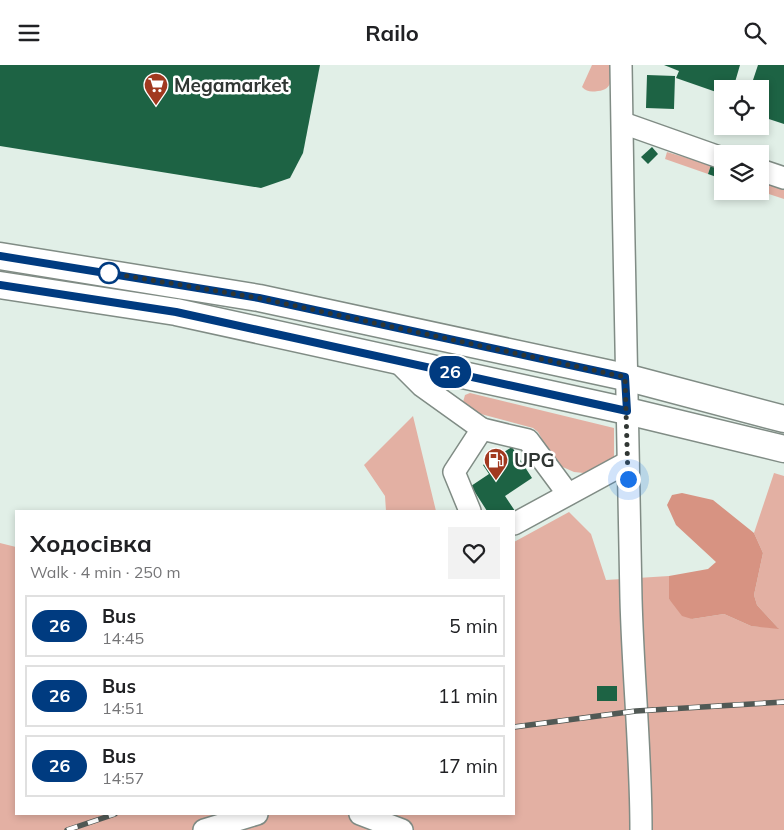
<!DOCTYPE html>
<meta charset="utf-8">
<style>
:root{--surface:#fff;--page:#f2f2f2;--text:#202124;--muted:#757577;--line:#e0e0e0}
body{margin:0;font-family:Mulish,sans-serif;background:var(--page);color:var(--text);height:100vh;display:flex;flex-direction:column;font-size:19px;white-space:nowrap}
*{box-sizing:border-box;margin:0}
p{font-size:16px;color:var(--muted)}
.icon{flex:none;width:28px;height:28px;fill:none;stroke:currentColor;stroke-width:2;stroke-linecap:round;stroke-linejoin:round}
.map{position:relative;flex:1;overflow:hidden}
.sheet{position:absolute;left:15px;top:445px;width:500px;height:305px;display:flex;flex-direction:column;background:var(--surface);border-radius:0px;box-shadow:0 2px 8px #0003}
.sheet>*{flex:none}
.badge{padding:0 10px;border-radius:16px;font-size:18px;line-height:32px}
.controls{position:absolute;left:714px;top:15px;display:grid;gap:10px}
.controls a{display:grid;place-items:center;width:55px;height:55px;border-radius:0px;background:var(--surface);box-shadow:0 2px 8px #0003;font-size:25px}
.you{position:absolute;width:25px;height:25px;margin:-12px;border:4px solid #fff;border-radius:50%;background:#1a73e8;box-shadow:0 0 0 8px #1a73e833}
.map>.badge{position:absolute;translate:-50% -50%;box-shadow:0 0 0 2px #fff}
.round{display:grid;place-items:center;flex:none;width:52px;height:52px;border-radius:0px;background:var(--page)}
.headline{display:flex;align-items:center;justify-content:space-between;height:85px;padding:0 15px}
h1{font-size:24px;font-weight:700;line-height:38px}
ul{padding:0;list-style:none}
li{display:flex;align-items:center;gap:15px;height:62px;margin:0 10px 8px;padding:0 5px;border:2px solid var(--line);border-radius:0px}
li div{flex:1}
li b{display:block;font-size:19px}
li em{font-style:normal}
li .badge{min-width:55px;font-weight:700;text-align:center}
header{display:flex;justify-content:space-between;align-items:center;height:65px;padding:0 15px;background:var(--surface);font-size:22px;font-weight:700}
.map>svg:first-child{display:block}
.green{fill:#e3b0a3}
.forest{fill:#d79382}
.building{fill:#1d6344}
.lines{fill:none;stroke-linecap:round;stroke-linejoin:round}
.minor-casing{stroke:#808c85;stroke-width:24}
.major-casing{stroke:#808c85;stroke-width:29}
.minor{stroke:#fff;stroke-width:21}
.major{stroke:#fff;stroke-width:26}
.rail-casing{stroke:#515955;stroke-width:5.5}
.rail{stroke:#fff;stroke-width:4;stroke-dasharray:11;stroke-linecap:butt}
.line-casing{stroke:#fff;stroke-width:11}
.line{stroke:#003b80;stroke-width:8}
.walk{stroke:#303633;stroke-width:5;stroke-dasharray:0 9}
.stop-dot{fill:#fff;stroke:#003b80;stroke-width:2.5}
.labels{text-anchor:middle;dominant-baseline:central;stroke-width:5;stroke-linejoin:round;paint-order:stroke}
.poi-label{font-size:19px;font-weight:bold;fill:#303633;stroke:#fff;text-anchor:start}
</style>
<header><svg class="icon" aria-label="menu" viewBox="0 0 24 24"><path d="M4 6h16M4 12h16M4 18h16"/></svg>Railo<svg class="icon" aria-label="search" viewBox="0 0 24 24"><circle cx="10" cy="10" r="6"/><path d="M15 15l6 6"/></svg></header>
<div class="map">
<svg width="784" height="765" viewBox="0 0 784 765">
<rect width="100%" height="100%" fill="#e1efe7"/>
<g class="green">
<path d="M592,0H612C612,12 613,25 598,26C591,27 587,27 582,22Z"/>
<polygon points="667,87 711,100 708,109 665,94"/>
<polygon points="760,116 784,123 784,134 760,126"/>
<polygon points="470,328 614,363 614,392 584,408 574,407 556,399 538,367 533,363 477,348 464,342 463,337 465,330"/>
<polygon points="413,351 436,446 386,446 385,431 364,400"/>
<polygon points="774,408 784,411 784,765 0,765 0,478 16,482 16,749 514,749 514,477 569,447 591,469 606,515 669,511 669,534 692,554 724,549 751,561 778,563 757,540 754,530 763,488 754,468"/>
</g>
<polygon class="forest" points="682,428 713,435 754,468 763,488 754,530 757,540 779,564 751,561 724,549 692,554 682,551 669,534 669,511 708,504 716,497 676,460 667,440 672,430"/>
<g class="building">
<polygon points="0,0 320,0 303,88 290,113 261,123 0,81"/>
<polygon points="664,0 740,0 733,24 722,24 722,29 676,13 679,6"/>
<polygon points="758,0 784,0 784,59 760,51 760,24 750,24"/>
<polygon points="647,10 675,11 674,44 646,43"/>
<polygon points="652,82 658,89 648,99 641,92"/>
<polygon points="711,100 722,105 722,114 708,109"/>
<polygon points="512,382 532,413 505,431 515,446 487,446 471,421 489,409 483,400"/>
<rect x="597" y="621" width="20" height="15"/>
</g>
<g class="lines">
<defs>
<g id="minor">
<path d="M621,0C624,178 626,356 631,534C633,611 641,688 641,765"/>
<polyline points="623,58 722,93"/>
<polyline points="760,105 784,113"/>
<polyline points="395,294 422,321 482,364 454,407 470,446"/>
<polyline points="482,364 528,375 568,429"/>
<polyline points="514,459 628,397"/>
<polyline points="360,749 402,765"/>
<polyline points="204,765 257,749"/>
</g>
<g id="major">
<polyline points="0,191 259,233 625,312 784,354"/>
<polyline points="0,220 176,247 627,346 784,384"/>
</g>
</defs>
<use href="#minor" class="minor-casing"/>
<use href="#major" class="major-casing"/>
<use href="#minor" class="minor"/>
<use href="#major" class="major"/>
<defs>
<g id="rail">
<polyline points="514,662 636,646 784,637"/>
<polyline points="67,765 115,749"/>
</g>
</defs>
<use href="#rail" class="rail-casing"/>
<use href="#rail" class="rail"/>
</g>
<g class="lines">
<defs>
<polyline id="line" points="0,191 259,233 625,312 627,346 176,247 0,220"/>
</defs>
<use href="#line" class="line-casing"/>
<use href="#line" class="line"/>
<polyline class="walk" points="109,208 259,233 625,312 628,414"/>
</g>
<defs>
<symbol id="supermarket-pin" viewBox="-11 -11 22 30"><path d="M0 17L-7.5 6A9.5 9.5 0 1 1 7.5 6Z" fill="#a1391f" stroke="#fff"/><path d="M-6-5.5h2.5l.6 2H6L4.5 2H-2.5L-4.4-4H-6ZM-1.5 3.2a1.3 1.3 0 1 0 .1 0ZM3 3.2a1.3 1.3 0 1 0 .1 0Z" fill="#fff"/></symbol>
<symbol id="fuel-pin" viewBox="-11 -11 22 30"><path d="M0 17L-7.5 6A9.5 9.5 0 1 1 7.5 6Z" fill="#a1391f" stroke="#fff"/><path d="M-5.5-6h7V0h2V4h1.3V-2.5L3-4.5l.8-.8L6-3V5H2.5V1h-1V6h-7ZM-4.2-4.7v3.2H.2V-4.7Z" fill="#fff"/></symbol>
</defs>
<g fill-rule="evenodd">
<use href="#supermarket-pin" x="142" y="6" width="28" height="38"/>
<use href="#fuel-pin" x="482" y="381" width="28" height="38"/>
</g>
<circle class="stop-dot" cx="109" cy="208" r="10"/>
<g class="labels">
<g class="poi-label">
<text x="174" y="20">Megamarket</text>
<text x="514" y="395">UPG</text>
</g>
</g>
</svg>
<div class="controls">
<a><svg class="icon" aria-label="locate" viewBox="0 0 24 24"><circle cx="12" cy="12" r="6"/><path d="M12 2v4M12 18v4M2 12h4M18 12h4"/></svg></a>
<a><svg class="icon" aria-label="layers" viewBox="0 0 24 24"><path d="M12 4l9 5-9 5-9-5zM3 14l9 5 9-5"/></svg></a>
</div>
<div class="you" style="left:628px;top:414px"></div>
<b class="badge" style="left:450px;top:307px;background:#003b80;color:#fff">26</b>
<section class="sheet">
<div class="headline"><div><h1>Ходосівка</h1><p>Walk · 4 min · 250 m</p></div><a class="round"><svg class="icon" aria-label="heart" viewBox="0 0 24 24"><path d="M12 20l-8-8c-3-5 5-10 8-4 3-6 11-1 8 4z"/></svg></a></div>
<ul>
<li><span class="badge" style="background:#003b80;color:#fff">26</span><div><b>Bus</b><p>14:45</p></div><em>5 min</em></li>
<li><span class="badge" style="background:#003b80;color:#fff">26</span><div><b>Bus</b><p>14:51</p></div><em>11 min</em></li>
<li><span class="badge" style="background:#003b80;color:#fff">26</span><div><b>Bus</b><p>14:57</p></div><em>17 min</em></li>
</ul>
</section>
</div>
